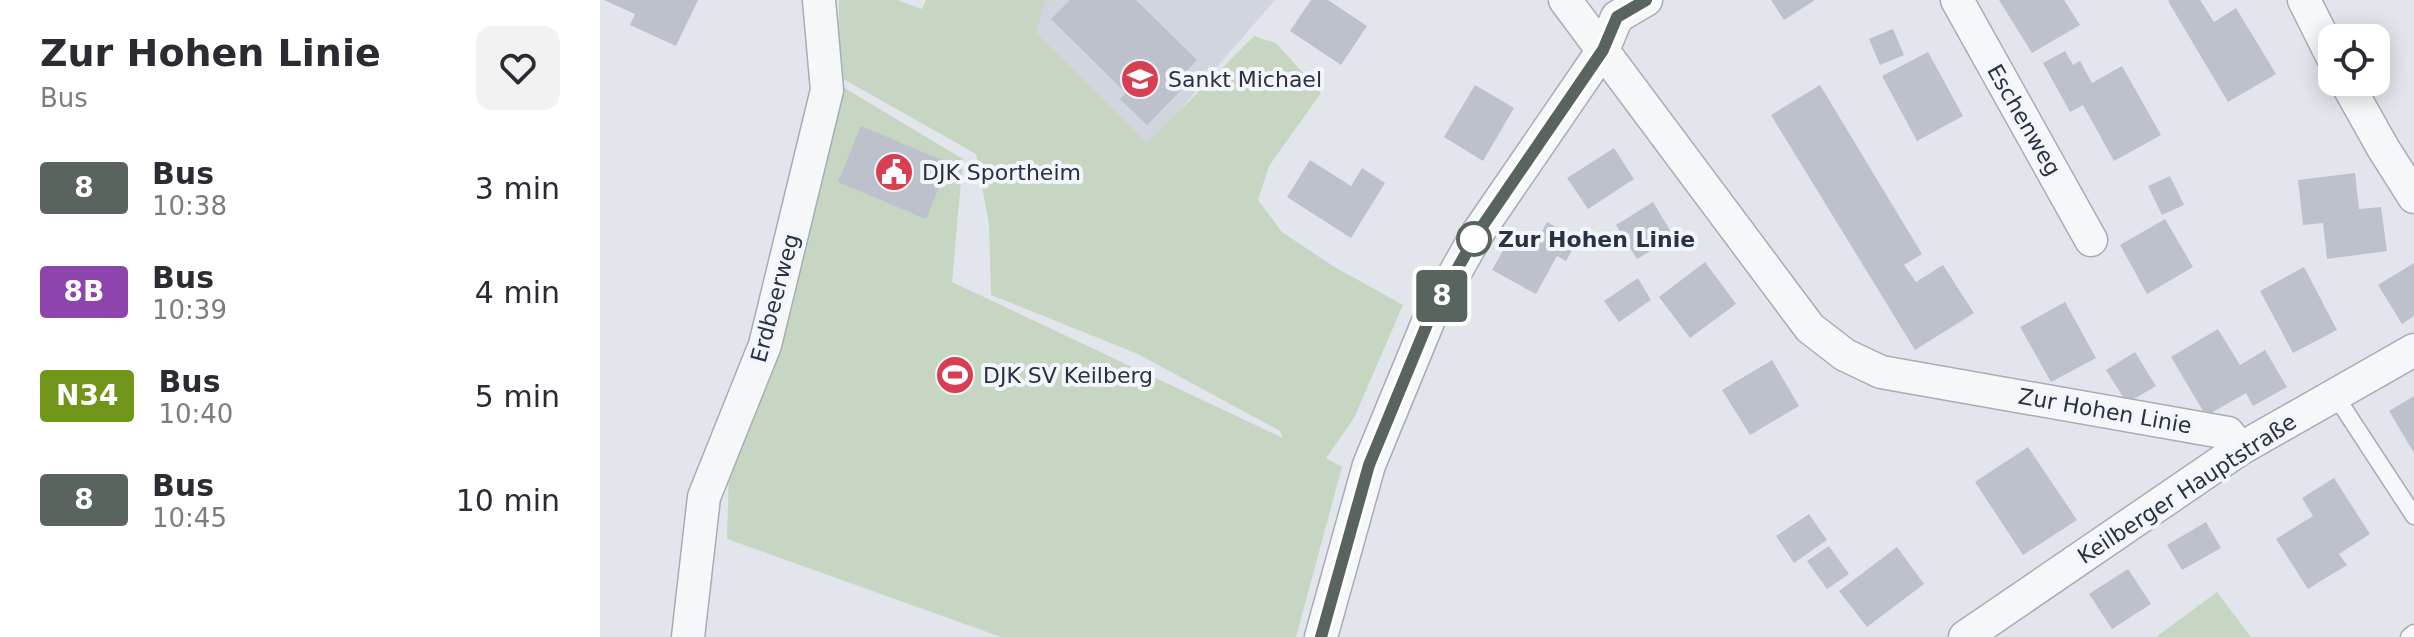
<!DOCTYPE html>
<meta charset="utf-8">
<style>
:root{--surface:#fff;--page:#f2f2f3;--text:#2b2b33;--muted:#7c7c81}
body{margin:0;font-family:"DejaVu Sans",sans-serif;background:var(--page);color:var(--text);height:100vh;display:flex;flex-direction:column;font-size:30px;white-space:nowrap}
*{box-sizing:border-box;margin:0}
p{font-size:26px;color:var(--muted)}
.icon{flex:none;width:44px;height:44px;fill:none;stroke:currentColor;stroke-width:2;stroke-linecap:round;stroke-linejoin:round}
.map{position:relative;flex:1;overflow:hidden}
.sheet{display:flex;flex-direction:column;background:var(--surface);width:600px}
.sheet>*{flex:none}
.badge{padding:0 16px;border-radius:6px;font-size:28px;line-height:52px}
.tools{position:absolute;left:1718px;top:24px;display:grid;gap:16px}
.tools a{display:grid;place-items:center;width:72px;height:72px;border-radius:16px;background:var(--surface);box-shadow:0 4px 20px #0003;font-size:40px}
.map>.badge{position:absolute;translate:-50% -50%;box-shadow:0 0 0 4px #fff}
.round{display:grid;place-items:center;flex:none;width:84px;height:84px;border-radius:16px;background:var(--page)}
.overview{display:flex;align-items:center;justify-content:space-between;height:136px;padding:0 40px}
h1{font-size:38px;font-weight:700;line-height:60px}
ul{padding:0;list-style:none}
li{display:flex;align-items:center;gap:24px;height:104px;padding:0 40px}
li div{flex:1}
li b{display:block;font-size:30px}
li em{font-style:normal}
li .badge{min-width:88px;font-weight:700;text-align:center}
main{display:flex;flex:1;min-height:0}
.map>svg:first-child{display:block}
.built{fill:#d0d5de}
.green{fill:#c7d6c3}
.building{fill:#bcc1cc}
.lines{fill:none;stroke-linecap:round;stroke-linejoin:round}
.lane-casing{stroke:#a7acb7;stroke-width:19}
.street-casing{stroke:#a7acb7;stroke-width:35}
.lane{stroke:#f5f7f9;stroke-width:16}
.street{stroke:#f5f7f9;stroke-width:32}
.line-casing{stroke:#fff;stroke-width:18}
.line{stroke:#59645e;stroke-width:12}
.stop-dot{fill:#fff;stroke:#59645e;stroke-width:4}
.labels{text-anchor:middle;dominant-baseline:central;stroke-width:8;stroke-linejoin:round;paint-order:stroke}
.poi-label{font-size:22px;fill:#293245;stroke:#f2f5f9;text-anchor:start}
.street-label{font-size:22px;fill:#293245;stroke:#f2f5f9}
.stop-label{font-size:22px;font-weight:bold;fill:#293245;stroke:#f2f5f9;text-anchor:start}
</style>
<main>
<section class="sheet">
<div class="overview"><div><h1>Zur Hohen Linie</h1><p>Bus</p></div><a class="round"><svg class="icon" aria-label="heart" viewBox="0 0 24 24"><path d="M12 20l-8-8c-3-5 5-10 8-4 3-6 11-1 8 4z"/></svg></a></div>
<ul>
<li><span class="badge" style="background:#59645e;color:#fff">8</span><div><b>Bus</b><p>10:38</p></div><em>3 min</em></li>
<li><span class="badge" style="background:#8e44ad;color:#fff">8B</span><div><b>Bus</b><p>10:39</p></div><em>4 min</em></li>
<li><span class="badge" style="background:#719519;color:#fff">N34</span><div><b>Bus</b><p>10:40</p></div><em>5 min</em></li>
<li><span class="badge" style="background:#59645e;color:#fff">8</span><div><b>Bus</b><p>10:45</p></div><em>10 min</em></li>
</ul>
</section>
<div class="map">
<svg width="1814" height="637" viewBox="0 0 1814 637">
<rect width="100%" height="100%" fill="#e2e6ec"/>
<polygon class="built" points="415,0 675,0 545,150 404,7"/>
<g class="green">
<polygon points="239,0 297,0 322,9 326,0 445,0 436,33 547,143 654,36 676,43 721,93 669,166 658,200 682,232 733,266 803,305 754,418 726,458 742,467 696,637 401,637 127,539 129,472 203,260 243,87 363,159 352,282 683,438 680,431 538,354 391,295 389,224 376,154 238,76"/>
<polygon points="1617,592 1651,637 1556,637"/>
</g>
<g class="building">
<polygon points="4,0 98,0 76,46 30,25 35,14"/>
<polygon points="470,0 536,0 597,60 582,76 589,82 547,125 520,99 526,93 451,19"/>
<polygon points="711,0 728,0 767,26 741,65 690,31"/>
<polygon points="1171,0 1215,0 1184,20"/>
<polygon points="1399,0 1464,0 1480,25 1432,53"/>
<polygon points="1570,0 1600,0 1614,22 1636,8 1676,74 1628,102 1568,1"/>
<polygon points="1293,29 1304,55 1280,65 1269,39"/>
<polygon points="1465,51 1473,65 1480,61 1492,83 1522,66 1561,135 1514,161 1483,105 1470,112 1443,63"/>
<polygon points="1328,52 1363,116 1317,141 1282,76"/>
<polygon points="875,85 914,108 883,161 844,137"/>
<polygon points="1220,85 1322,254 1304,265 1316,282 1343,265 1374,313 1315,350 1171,115"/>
<polygon points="261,126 349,163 326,219 238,182"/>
<polygon points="1014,148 1034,179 988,209 967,178"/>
<polygon points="710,160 751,186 762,168 785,183 751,238 687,197"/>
<polygon points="1755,173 1759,209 1781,207 1787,251 1727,259 1723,223 1703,225 1698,180"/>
<polygon points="1570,176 1584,205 1562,215 1548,186"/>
<polygon points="1053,202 1074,237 1037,259 1016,225"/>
<polygon points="1565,219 1593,267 1547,294 1520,245"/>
<polygon points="947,222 978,240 966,261 957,256 936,294 892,270 913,233 935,245"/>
<polygon points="1105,262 1136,304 1090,338 1059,297"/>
<polygon points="1814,263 1814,316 1802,324 1778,285"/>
<polygon points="1704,267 1737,330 1693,353 1660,291"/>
<polygon points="1038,278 1051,300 1019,322 1004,301"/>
<polygon points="1465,302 1496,358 1451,382 1420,327"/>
<polygon points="1618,329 1640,365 1665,350 1687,387 1653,406 1646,393 1606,416 1571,357"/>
<polygon points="1535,352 1556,386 1527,403 1506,370"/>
<polygon points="1172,360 1199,406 1150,435 1122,390"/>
<polygon points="1814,396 1814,453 1789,411"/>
<polygon points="1428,447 1477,520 1423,555 1375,482"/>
<polygon points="1734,478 1770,534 1739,554 1747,565 1708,589 1676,539 1713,516 1702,498"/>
<polygon points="1209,514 1227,540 1194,563 1176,536"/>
<polygon points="1606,522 1621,548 1582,570 1567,545"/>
<polygon points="1229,546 1249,574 1227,589 1207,561"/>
<polygon points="1297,547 1324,584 1267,627 1239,591"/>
<polygon points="1528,569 1551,604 1512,629 1489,594"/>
</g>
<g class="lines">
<defs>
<g id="lane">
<polyline points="1735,395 1814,516"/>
<polyline points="1809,637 1814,633"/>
</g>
<g id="street">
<polyline points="965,0 1210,328 1245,355 1281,372 1628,433 1640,449"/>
<polyline points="1357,0 1491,240"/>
<polyline points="1704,0 1732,56"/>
<polyline points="1746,82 1783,148 1814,197"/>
<polyline points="88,637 104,497 165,345 227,90 219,0"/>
<polyline points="721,637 769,465 830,317 877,234 1003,50 1017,17 1046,0"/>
<polyline points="1365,637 1640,449 1814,350"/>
</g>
</defs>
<use href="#lane" class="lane-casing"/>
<use href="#street" class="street-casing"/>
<use href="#lane" class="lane"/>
<use href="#street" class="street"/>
</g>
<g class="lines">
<defs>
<polyline id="line" points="721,637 769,465 830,317 877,234 1003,50 1017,17 1046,0"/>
</defs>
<use href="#line" class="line-casing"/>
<use href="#line" class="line"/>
</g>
<defs>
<symbol id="school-disc" viewBox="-11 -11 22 22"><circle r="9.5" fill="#d93f53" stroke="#f2f5f9"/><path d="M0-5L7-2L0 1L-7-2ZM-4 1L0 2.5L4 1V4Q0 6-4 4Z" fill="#fff"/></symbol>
<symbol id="civic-disc" viewBox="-11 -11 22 22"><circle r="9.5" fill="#d93f53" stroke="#f2f5f9"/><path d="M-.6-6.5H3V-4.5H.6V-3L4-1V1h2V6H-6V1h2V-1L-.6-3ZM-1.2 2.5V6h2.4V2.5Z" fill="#fff"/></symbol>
<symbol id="stadium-disc" viewBox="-11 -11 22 22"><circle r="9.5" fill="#d93f53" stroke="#f2f5f9"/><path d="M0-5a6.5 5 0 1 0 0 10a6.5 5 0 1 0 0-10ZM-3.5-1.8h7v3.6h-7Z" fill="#fff"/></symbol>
</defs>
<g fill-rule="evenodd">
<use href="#school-disc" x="518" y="57" width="44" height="44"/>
<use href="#civic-disc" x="272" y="150" width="44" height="44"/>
<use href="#stadium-disc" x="333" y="353" width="44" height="44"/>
</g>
<circle class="stop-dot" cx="874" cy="239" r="16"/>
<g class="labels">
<g class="poi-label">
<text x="568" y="79">Sankt Michael</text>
<text x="322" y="172">DJK Sportheim</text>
<text x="383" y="375">DJK SV Keilberg</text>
</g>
<g class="street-label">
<text transform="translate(1424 120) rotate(60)">Eschenweg</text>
<text transform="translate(175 298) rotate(-75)">Erdbeerweg</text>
<text transform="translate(1505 411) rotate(10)">Zur Hohen Linie</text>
<text transform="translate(1587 489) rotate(-33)">Keilberger Hauptstraße</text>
</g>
<g class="stop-label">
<text x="898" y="239">Zur Hohen Linie</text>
</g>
</g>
</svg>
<div class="tools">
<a><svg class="icon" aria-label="locate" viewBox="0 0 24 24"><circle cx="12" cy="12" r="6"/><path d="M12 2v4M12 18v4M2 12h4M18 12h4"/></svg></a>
</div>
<b class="badge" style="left:842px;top:296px;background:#59645e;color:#fff">8</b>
</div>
</main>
